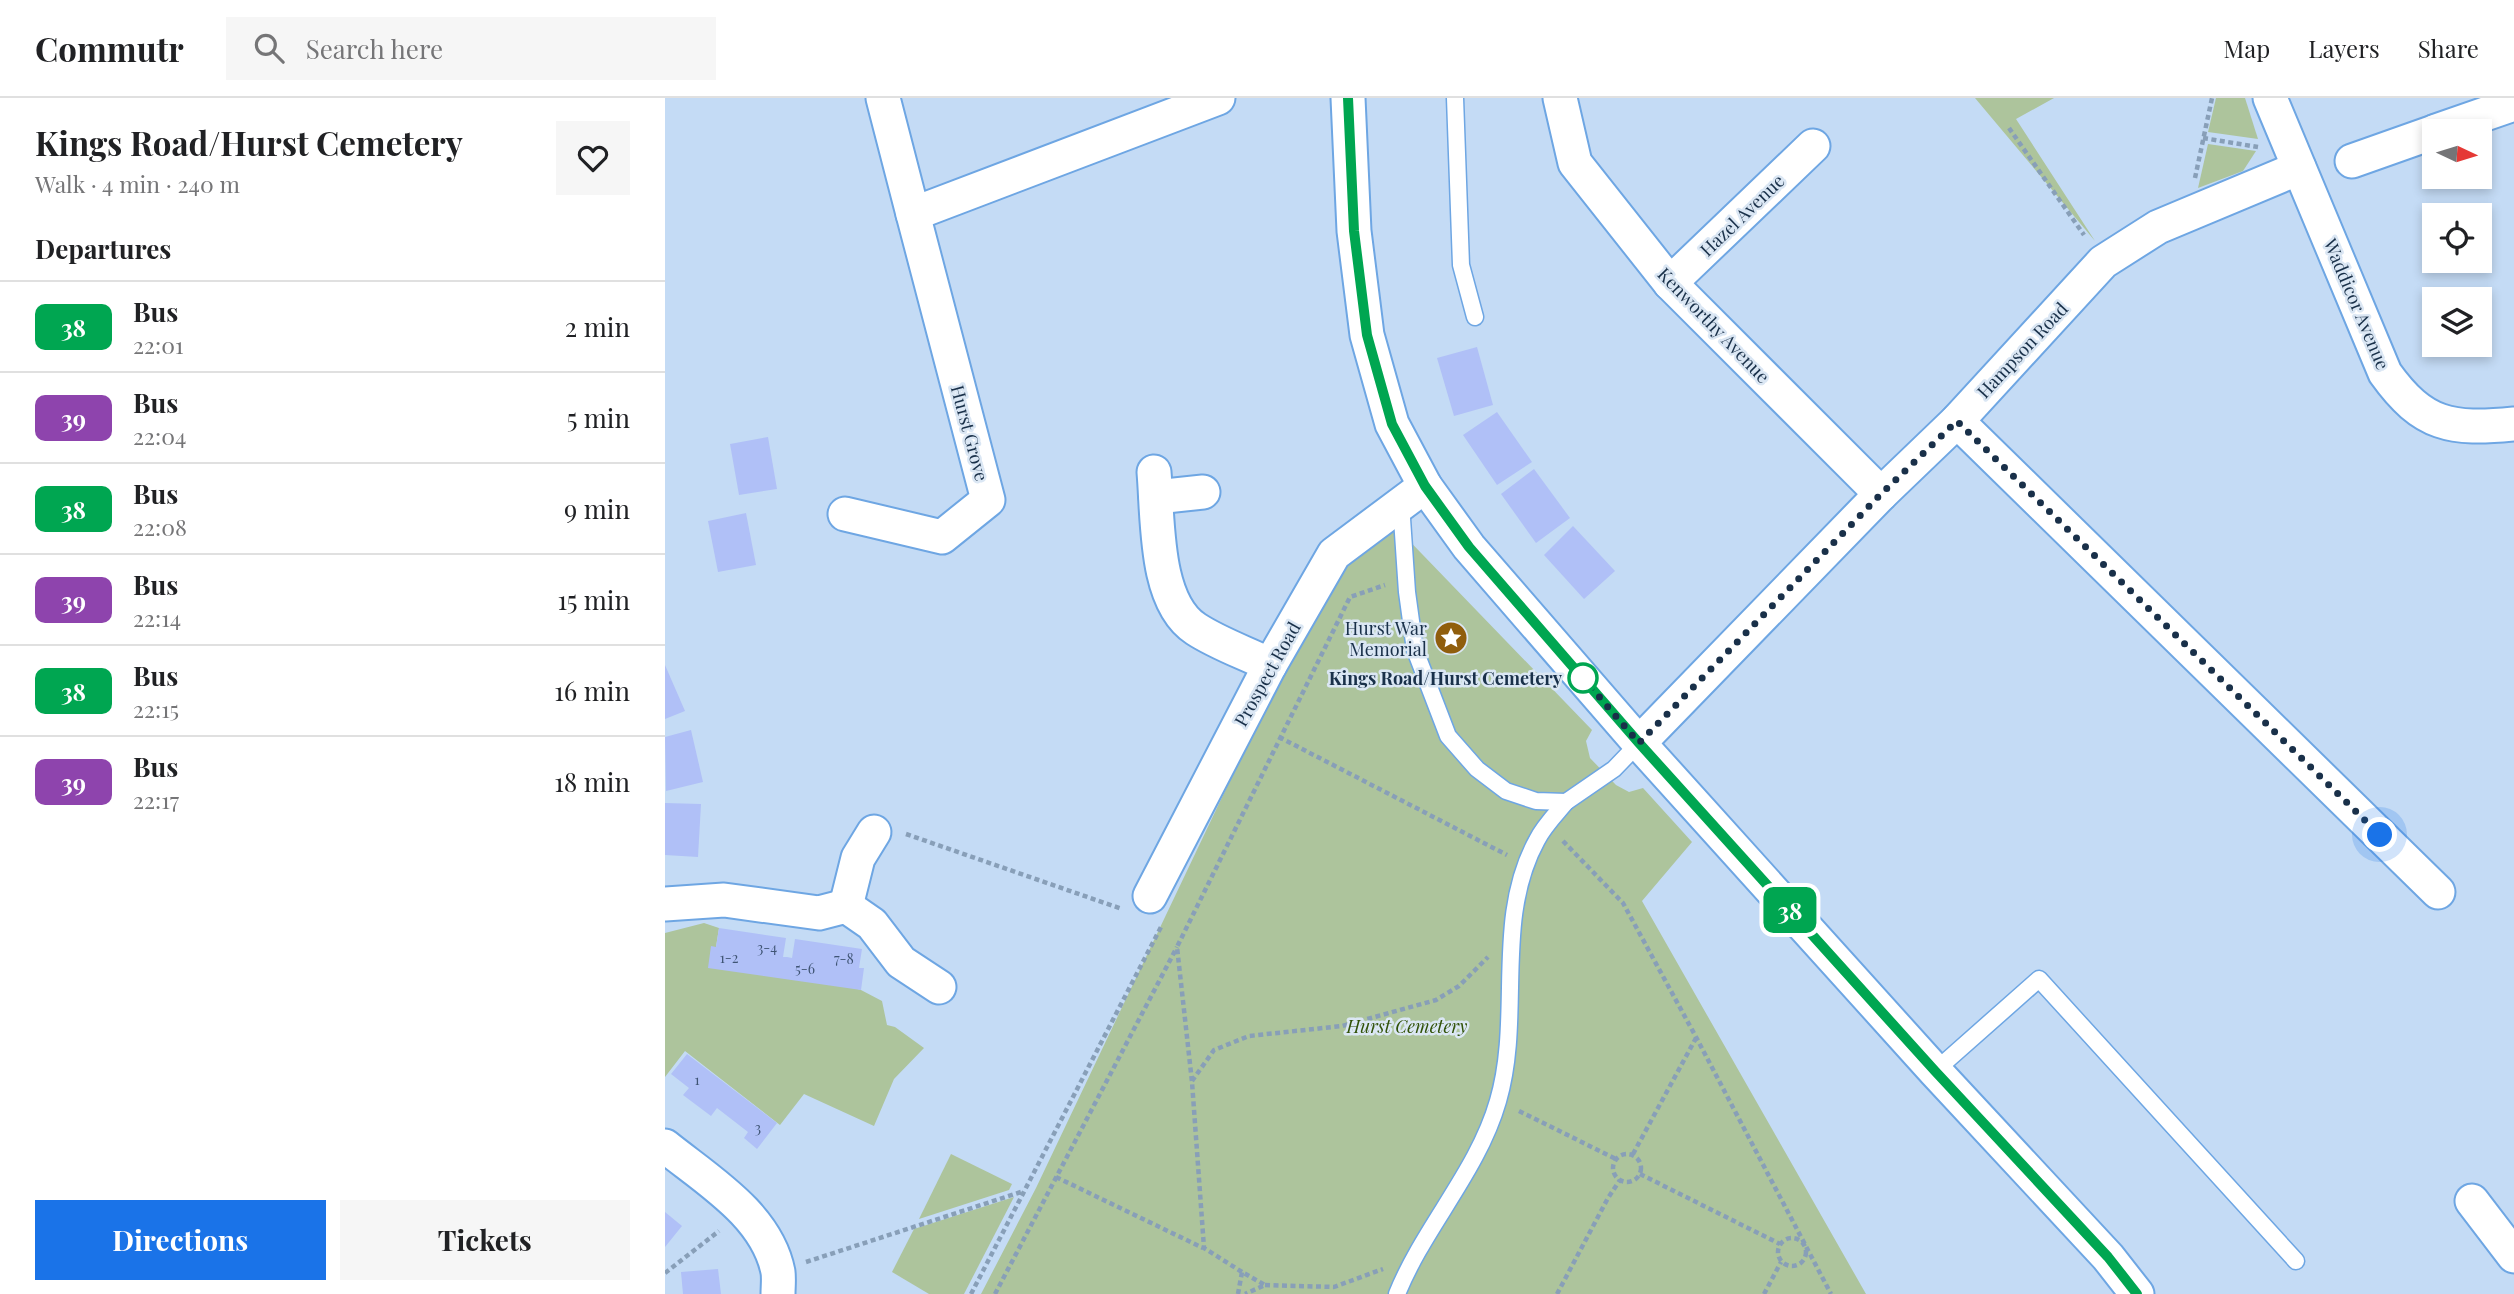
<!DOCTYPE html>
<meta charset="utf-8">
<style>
:root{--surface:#fff;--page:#f6f6f6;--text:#202124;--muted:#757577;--line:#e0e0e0;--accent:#1a73e8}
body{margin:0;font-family:"Playfair Display",serif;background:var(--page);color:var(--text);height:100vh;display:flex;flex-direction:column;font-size:26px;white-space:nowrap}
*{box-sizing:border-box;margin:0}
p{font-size:23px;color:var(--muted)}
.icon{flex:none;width:38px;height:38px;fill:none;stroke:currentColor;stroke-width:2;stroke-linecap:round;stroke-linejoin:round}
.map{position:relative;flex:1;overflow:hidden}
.drawer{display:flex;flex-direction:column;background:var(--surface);width:665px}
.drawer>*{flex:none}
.badge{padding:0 14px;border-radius:10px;font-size:24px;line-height:46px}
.needle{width:46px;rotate:94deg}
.buttons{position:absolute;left:1757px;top:21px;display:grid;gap:14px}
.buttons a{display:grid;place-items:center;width:70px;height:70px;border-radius:0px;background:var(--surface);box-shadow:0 4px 10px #0003;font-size:35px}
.you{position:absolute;width:35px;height:35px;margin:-18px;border:5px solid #fff;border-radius:50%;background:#1a73e8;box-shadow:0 0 0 10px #1a73e833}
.map>.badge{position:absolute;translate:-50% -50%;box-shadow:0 0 0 4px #fff}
h2{padding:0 35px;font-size:26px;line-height:63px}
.round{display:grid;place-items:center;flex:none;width:74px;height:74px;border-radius:0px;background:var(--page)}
.summary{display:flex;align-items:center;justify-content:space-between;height:119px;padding:0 35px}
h1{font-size:33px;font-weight:700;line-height:52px}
.button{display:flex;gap:14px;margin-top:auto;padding:14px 35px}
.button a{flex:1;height:80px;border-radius:0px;background:var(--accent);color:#fff;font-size:28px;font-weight:700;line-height:80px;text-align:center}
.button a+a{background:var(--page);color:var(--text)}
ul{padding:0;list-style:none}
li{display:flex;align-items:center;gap:21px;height:91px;padding:0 35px;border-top:2px solid var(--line)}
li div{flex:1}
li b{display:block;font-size:26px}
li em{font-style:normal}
li .badge{min-width:77px;font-weight:700;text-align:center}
header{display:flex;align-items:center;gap:42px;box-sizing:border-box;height:98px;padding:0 35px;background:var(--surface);border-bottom:2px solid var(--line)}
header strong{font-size:33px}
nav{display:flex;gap:38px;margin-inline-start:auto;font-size:24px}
.search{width:490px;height:63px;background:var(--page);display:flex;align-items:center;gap:18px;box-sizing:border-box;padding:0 24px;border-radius:0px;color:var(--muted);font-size:26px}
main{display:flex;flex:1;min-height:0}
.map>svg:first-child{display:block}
.green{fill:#adc49c}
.building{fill:#b0c0f7}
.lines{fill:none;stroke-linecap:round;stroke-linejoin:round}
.service-casing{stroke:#6ea6e3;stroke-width:19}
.minor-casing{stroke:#6ea6e3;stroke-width:37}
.path{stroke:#889fb8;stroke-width:4.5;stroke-dasharray:5 3.5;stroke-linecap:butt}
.service{stroke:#fff;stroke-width:16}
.minor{stroke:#fff;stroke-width:33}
.line-casing{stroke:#fff;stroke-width:16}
.line{stroke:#00a651;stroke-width:10}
.walk{stroke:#193049;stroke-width:7;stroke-dasharray:0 12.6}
.stop-dot{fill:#fff;stroke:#00a651;stroke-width:3.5}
.labels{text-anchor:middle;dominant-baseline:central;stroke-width:5;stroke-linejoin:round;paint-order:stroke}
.number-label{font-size:14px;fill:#3f5474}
.street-label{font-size:18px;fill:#193049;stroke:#dbe7f4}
.poi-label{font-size:18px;fill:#193049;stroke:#dbe7f4;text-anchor:end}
.stop-label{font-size:18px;font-weight:bold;fill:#193049;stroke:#dbe7f4;text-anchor:end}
.park-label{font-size:18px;font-style:italic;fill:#315208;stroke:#dbe7f4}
</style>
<header>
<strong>Commutr</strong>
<div class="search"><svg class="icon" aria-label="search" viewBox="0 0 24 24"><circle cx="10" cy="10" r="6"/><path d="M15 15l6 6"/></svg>Search here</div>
<nav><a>Map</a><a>Layers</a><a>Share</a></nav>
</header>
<main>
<section class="drawer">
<div class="summary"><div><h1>Kings Road/Hurst Cemetery</h1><p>Walk · 4 min · 240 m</p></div><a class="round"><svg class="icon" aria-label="heart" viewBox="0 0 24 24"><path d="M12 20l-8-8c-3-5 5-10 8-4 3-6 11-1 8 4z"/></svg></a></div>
<h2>Departures</h2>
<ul>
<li><span class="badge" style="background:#00a651;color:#fff">38</span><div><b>Bus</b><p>22:01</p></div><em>2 min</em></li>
<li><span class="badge" style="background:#8e44ad;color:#fff">39</span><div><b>Bus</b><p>22:04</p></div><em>5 min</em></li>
<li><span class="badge" style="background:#00a651;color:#fff">38</span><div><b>Bus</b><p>22:08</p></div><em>9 min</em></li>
<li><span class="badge" style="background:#8e44ad;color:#fff">39</span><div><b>Bus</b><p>22:14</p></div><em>15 min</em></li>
<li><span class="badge" style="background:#00a651;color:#fff">38</span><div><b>Bus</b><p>22:15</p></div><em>16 min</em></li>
<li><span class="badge" style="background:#8e44ad;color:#fff">39</span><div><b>Bus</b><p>22:17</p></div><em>18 min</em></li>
</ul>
<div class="button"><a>Directions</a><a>Tickets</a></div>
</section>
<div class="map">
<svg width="1849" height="1196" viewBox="0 0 1849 1196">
<rect width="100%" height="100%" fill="#c4dbf5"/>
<g class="green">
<polygon points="1310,0 1389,0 1351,21 1430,143"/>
<polygon points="1551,0 1580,0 1593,41 1543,34"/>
<polygon points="1543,46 1591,53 1578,73 1533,90"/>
<polygon points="730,428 927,632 921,643 925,660 951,687 964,694 978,690 1027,744 977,803 1201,1196 316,1196 371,1090 660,483"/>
<polygon points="39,825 54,830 51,849 196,892 217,903 222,927 230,929 259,950 229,981 209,1028 139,996 115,1027 20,953 0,979 0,835"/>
<polygon points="286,1056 347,1086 344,1092 254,1121"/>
<polygon points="349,1099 299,1196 264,1196 227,1174 249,1131"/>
</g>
<g class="building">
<polygon points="812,249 828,307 789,318 772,260"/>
<polygon points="832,314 867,364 832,387 798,337"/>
<polygon points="103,339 112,391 74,397 65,346"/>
<polygon points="869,371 905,420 871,445 836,396"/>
<polygon points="81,415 91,467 53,474 43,423"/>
<polygon points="908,428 950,473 919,501 879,457"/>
<polygon points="0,567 20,613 0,621"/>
<polygon points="26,632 38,684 1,693 0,639"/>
<polygon points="0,705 36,706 33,759 0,757"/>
<polygon points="54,830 121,840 118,859 122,859 127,860 130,841 197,851 194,870 199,870 196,892 43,870 46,848 51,849"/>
<polygon points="22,956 112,1025 92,1051 79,1040 83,1034 52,1010 46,1018 18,997 24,990 6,976"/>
<polygon points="0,1114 17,1128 0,1149"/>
<polygon points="53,1171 56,1196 18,1196 16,1174"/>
</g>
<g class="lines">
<defs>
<g id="service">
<polyline points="790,0 796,167 810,219"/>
<polyline points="736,406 742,494 750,552 783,638 812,671 841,693 871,703 901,704 949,671 974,645"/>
<polyline points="1270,973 1374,881 1631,1163"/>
<path d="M732,1196C759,1129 813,1073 833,1003C858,918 828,822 872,742C879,728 891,716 901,704"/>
</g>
<g id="minor">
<polyline points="218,0 248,116 553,0"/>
<polyline points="683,0 689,133 702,237 727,326 760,388 804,449 974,645 1270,973 1443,1159 1472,1196"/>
<polyline points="895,0 910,65 1005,185 1216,396"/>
<path d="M1605,0L1720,275C1758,328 1786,332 1849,326"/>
<polyline points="1771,33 1849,6"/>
<polyline points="1687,63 1769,34"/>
<polyline points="1005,185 1148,48"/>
<polyline points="1292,323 1773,794"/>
<path d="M489,374C493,420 489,504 531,531C554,546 581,555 605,567"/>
<polyline points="491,399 538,394"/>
<polyline points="180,416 277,439 323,402 248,116"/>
<polyline points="974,645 1216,396 1292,323 1438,164 1493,129 1634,70"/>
<polyline points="485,798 605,567 669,456 760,388"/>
<polyline points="0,806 59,802 154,815 181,808 207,826 236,864 274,889"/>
<polyline points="181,808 193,760 209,734"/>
<path d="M0,1048C42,1082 102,1117 113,1174C114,1181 113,1189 113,1196"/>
<polyline points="1807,1103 1849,1158"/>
</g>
</defs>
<use href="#service" class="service-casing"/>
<use href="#minor" class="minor-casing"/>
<g class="path">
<polyline points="1344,30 1419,137"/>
<polyline points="1538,40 1593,49"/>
<polyline points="1530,80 1547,0"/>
<polyline points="614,639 842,757"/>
<polyline points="241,736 457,811"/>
<polyline points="898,743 958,805 1031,939 1166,1196"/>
<polyline points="527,983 549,952 584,938 677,928 771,902 794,888 823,859"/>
<polyline points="854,1013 951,1061"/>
<circle cx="962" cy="1070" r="14"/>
<polyline points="968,1056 1031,940"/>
<polyline points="975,1076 1115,1146"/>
<polyline points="391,1079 538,1150"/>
<circle cx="1127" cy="1154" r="14"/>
<polyline points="141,1164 359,1093"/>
<polyline points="577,1174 539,1150 527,984 512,849 685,499 720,487"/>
<polyline points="0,1175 54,1133"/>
<polyline points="600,1187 669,1189 718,1171"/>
<polyline points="306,1196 497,827"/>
<polyline points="330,1196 512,849"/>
<polyline points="573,1196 577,1174 600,1187 580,1196"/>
<polyline points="892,1196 943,1100 955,1082"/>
<polyline points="1099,1196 1116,1164"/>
</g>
<use href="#service" class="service"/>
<use href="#minor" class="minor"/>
</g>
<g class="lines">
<defs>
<polyline id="line" points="683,0 689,133 702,237 727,326 760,388 804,449 974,645 1270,973 1443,1159 1472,1196"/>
</defs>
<use href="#line" class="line-casing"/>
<use href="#line" class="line"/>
<polyline class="walk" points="918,580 974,645 1216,396 1292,323 1715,737"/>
</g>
<defs>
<symbol id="sight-disc" viewBox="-11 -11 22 22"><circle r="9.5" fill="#905e0d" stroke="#dbe7f4"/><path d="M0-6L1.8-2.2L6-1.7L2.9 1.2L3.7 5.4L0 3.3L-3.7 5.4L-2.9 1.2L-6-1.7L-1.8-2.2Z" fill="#fff"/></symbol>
</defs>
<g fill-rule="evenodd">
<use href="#sight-disc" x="767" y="521" width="38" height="38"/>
</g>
<circle class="stop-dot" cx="918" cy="580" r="14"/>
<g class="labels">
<g class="number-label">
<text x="102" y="849">3-4</text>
<text x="64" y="859">1-2</text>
<text x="179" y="860">7-8</text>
<text x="140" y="870">5-6</text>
<text x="32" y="981">1</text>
<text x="93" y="1029">3</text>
</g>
<g class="street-label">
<text transform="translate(1077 117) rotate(-44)">Hazel Avenue</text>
<text transform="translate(1692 206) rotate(67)">Waddicor Avenue</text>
<text transform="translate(1049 227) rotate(46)">Kenworthy Avenue</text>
<text transform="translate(1357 252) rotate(-47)">Hampson Road</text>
<text transform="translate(305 335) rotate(75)">Hurst Grove</text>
<text transform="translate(602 576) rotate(-61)">Prospect Road</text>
</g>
<g class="poi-label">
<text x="762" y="530">Hurst War<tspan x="762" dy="21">Memorial</tspan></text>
</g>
<g class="stop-label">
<text x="897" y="580">Kings Road/Hurst Cemetery</text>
</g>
<g class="park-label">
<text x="742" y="928">Hurst Cemetery</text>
</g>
</g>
</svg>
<div class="buttons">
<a><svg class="needle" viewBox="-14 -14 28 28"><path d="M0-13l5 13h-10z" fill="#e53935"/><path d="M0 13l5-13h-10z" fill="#757577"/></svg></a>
<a><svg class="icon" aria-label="locate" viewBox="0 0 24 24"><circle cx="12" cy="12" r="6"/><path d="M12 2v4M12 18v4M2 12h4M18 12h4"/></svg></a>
<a><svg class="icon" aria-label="layers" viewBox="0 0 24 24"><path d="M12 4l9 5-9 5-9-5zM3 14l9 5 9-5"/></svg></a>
</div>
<div class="you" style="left:1715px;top:737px"></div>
<b class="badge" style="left:1125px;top:812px;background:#00a651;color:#fff">38</b>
</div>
</main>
